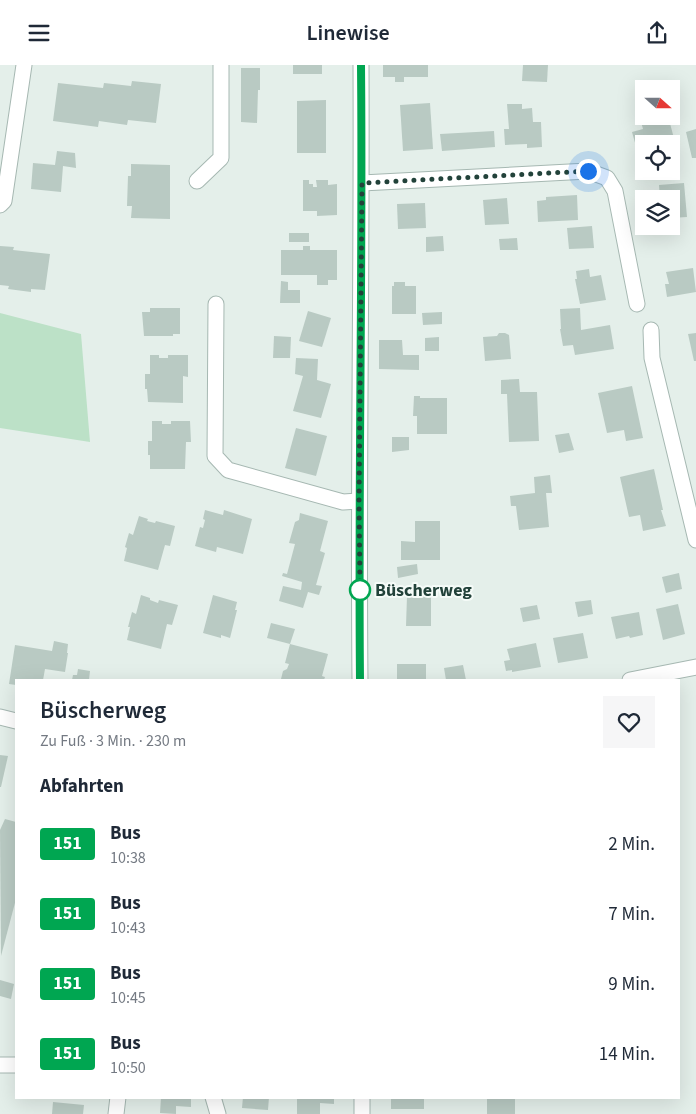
<!DOCTYPE html>
<html lang="de">
<meta charset="utf-8">
<style>
:root{--surface:#fff;--page:#f6f6f7;--text:#1f2937;--muted:#747a83}
body{margin:0;font-family:"Source Sans 3",sans-serif;background:var(--page);color:var(--text);height:100vh;display:flex;flex-direction:column;font-size:19px;white-space:nowrap}
*{box-sizing:border-box;margin:0}
p{font-size:16px;color:var(--muted)}
.icon{flex:none;width:28px;height:28px;fill:none;stroke:currentColor;stroke-width:2;stroke-linecap:round;stroke-linejoin:round}
.map{position:relative;flex:1;overflow:hidden}
.drawer{position:absolute;left:15px;top:614px;width:665px;height:420px;display:flex;flex-direction:column;background:var(--surface);border-radius:0px;box-shadow:0 5px 20px #0002}
.drawer>*{flex:none}
.badge{padding:0 10px;border-radius:4px;font-size:18px;line-height:32px}
.needle{width:32px;rotate:111deg}
.controls{position:absolute;left:635px;top:15px;display:grid;gap:10px}
.controls a{display:grid;place-items:center;width:45px;height:45px;border-radius:0px;background:var(--surface);box-shadow:0 5px 20px #0002;font-size:25px}
.you{position:absolute;width:25px;height:25px;margin:-12px;border:4px solid #fff;border-radius:50%;background:#1a73e8;box-shadow:0 0 0 8px #1a73e833}
.map>.badge{position:absolute;translate:-50% -50%;box-shadow:0 0 0 2px #fff}
h2{padding:0 25px;font-size:19px;line-height:45px}
.round{display:grid;place-items:center;flex:none;width:52px;height:52px;border-radius:0px;background:var(--page)}
.head{display:flex;align-items:center;justify-content:space-between;height:85px;padding:0 25px}
h1{font-size:24px;font-weight:600;line-height:38px}
ul{padding:0;list-style:none}
li{display:flex;align-items:center;gap:15px;height:70px;padding:0 25px}
li div{flex:1}
li b{display:block;font-size:19px}
li em{font-style:normal}
li .badge{min-width:55px;font-weight:700;text-align:center}
header{display:flex;justify-content:space-between;align-items:center;height:65px;padding:0 25px;background:var(--surface);font-size:22px;font-weight:600}
.map>svg:first-child{display:block}
.green{fill:#bce1c7}
.building{fill:#b9cac3}
.lines{fill:none;stroke-linecap:round;stroke-linejoin:round}
.minor-casing{stroke:#a6b8b2;stroke-width:17}
.minor{stroke:#fff;stroke-width:15}
.line-casing{stroke:#fff;stroke-width:11}
.line{stroke:#00a651;stroke-width:8}
.walk{stroke:#22423a;stroke-width:5;stroke-dasharray:0 9}
.stop-dot{fill:#fff;stroke:#00a651;stroke-width:2.5}
.labels{text-anchor:middle;dominant-baseline:central;stroke-width:4;stroke-linejoin:round;paint-order:stroke}
.stop-label{font-size:18px;font-weight:bold;fill:#22423a;stroke:#f5fbf8;text-anchor:start}
</style>
<header><svg class="icon" aria-label="menu" viewBox="0 0 24 24"><path d="M4 6h16M4 12h16M4 18h16"/></svg>Linewise<svg class="icon" aria-label="share" viewBox="0 0 24 24"><path d="M12 15V3M7 8l5-5 5 5M5 13v7h14v-7"/></svg></header>
<div class="map">
<svg width="696" height="1049" viewBox="0 0 696 1049">
<rect width="100%" height="100%" fill="#e4efea"/>
<polygon class="green" points="0,248 81,269 90,377 0,363"/>
<g class="building">
<rect x="293" y="0" width="29" height="9"/>
<polygon points="383,0 428,0 428,12 404,12 404,17 395,17 395,12 383,12"/>
<polygon points="523,0 548,0 547,17 522,16"/>
<polygon points="241,3 260,3 260,25 258,25 257,58 241,57"/>
<polygon points="132,16 161,19 156,58 128,55 127,60 99,56 98,62 53,56 58,18 103,23 104,18 131,21"/>
<polygon points="326,35 326,88 297,88 297,36"/>
<polygon points="430,38 433,84 403,86 400,40"/>
<polygon points="507,39 522,39 522,44 532,43 533,57 541,57 542,82 527,83 527,79 505,80 504,64 509,64"/>
<polygon points="644,40 644,51 668,51 675,77 668,79 644,79 644,83 637,85 632,67 643,64 637,42"/>
<polygon points="696,64 696,93 692,93 686,67"/>
<polygon points="494,66 495,82 442,86 440,69"/>
<polygon points="57,86 75,88 76,103 63,101 61,127 31,124 33,98 55,100"/>
<polygon points="131,99 170,100 170,154 131,153 132,141 127,141 128,111 131,111"/>
<polygon points="303,115 309,115 309,119 313,119 313,122 317,122 316,115 328,115 328,120 337,119 337,150 317,151 317,146 303,146"/>
<polygon points="684,118 687,152 671,153 671,134 660,134 659,120"/>
<polygon points="577,130 578,155 538,157 537,136 546,135 546,132"/>
<polygon points="507,133 509,159 485,160 483,135"/>
<polygon points="425,138 426,163 398,164 397,139"/>
<polygon points="592,161 594,183 569,184 567,163"/>
<rect x="289" y="168" width="20" height="9"/>
<polygon points="443,171 444,186 426,187 426,172"/>
<polygon points="517,173 518,185 500,185 499,174"/>
<polygon points="0,181 14,182 13,185 50,189 45,225 31,224 31,227 8,224 9,221 0,220"/>
<polygon points="303,181 310,181 310,185 337,185 337,215 328,215 328,220 317,220 317,210 281,210 281,185 303,185"/>
<polygon points="693,203 696,227 667,232 665,219 669,219 666,207"/>
<polygon points="589,204 590,212 601,210 606,235 580,239 575,214 577,214 576,206"/>
<polygon points="281,216 288,217 288,225 300,225 300,238 280,238"/>
<polygon points="394,217 405,217 405,221 416,221 416,249 392,249 392,221 394,221"/>
<polygon points="150,243 180,243 180,269 173,269 173,271 144,271 142,247 150,247"/>
<polygon points="580,243 581,265 610,260 614,284 575,290 573,280 563,281 560,264 561,264 560,244"/>
<polygon points="308,246 331,253 322,282 299,276"/>
<polygon points="442,247 442,259 423,260 422,248"/>
<polygon points="499,268 505,268 509,270 511,294 485,296 483,272 497,271"/>
<polygon points="696,268 696,296 694,296 688,269"/>
<polygon points="274,271 291,272 290,293 273,293"/>
<polygon points="439,272 439,286 425,286 425,273"/>
<polygon points="379,275 402,275 403,290 419,290 419,305 379,304"/>
<polygon points="150,290 159,290 159,293 168,293 168,290 188,290 188,312 183,311 183,338 148,337 147,324 145,324 145,309 150,309"/>
<polygon points="296,293 318,294 317,315 331,319 321,353 293,346 303,311 295,309"/>
<polygon points="519,314 520,327 537,327 539,376 509,377 507,329 501,329 501,315"/>
<polygon points="632,321 643,373 626,376 624,365 607,368 598,328"/>
<polygon points="414,331 420,331 420,333 447,333 447,369 417,369 417,351 413,351"/>
<polygon points="152,356 162,356 162,359 171,359 171,356 190,356 191,377 186,377 185,404 150,404 150,390 148,390 148,376 152,376"/>
<polygon points="296,363 327,371 316,411 285,403"/>
<polygon points="569,368 574,385 559,388 555,370"/>
<polygon points="392,372 409,372 409,385 392,387"/>
<polygon points="654,404 663,445 661,445 666,461 643,466 640,450 629,452 620,412"/>
<polygon points="550,410 552,428 546,428 549,462 519,465 516,441 511,441 510,431 535,428 534,412"/>
<polygon points="205,445 223,450 224,445 252,454 243,489 217,482 216,487 195,481 200,462 203,463 205,455 203,454"/>
<polygon points="300,448 328,456 320,486 325,488 316,520 322,521 319,530 308,527 303,543 279,536 283,521 301,525 302,517 282,511 283,508 287,509 295,479 289,478 295,457 299,455"/>
<polygon points="139,451 148,454 147,456 155,458 156,456 175,461 170,481 165,480 158,505 124,496 127,483 125,482 129,468 133,470"/>
<polygon points="415,456 440,456 440,495 401,495 401,476 415,477"/>
<polygon points="417,499 418,509 398,513 397,502"/>
<polygon points="679,508 682,524 666,528 662,512"/>
<polygon points="141,530 150,533 150,535 158,538 159,535 178,540 172,560 167,559 161,584 127,575 130,562 128,562 132,547 136,549"/>
<polygon points="213,530 237,537 235,545 237,545 230,573 221,570 221,573 203,568"/>
<polygon points="407,531 431,531 431,561 406,561"/>
<polygon points="591,535 593,549 578,552 575,537"/>
<polygon points="678,539 685,569 663,575 656,544"/>
<polygon points="537,540 540,554 523,557 520,543"/>
<polygon points="639,547 643,570 630,573 629,571 616,574 611,552"/>
<polygon points="271,558 295,564 290,579 267,573"/>
<polygon points="583,568 588,593 558,598 553,573"/>
<polygon points="54,576 68,579 67,588 68,588 65,607 45,604 43,615 16,615 16,620 9,619 15,580 52,586"/>
<polygon points="536,578 541,602 512,607 512,605 506,606 504,596 510,595 507,584"/>
<polygon points="290,579 328,589 322,611 325,612 324,615 281,614 283,606 287,604 289,599 285,598"/>
<rect x="397" y="599" width="29" height="16"/>
<polygon points="463,600 466,615 446,615 444,603"/>
<polygon points="78,604 90,606 89,615 72,615 73,610 77,610"/>
<polygon points="0,690 8,691 1,722 0,722"/>
<polygon points="5,754 16,757 16,834 1,891 0,765"/>
<polygon points="0,915 14,919 11,934 0,931"/>
<polygon points="161,1032 191,1032 191,1042 176,1041 176,1049 160,1048"/>
<polygon points="243,1032 269,1032 268,1045 242,1043"/>
<polygon points="305,1032 334,1032 334,1039 320,1038 320,1049 297,1049 297,1034 305,1034"/>
<rect x="391" y="1032" width="33" height="12"/>
<rect x="487" y="1032" width="28" height="17"/>
<polygon points="53,1037 84,1040 83,1049 52,1049"/>
</g>
<g class="lines">
<defs>
<g id="minor">
<polyline points="197,116 221,93 221,0"/>
<polyline points="362,118 588,106 607,113 615,126 637,239"/>
<polyline points="0,140 4,136 24,0"/>
<polyline points="216,239 215,391 228,405 343,437 359,436"/>
<polyline points="651,265 652,293 696,475"/>
<path d="M360,615C358,410 362,205 361,0"/>
<polyline points="630,615 696,602"/>
<polyline points="0,652 16,656"/>
<polyline points="0,1000 16,1000"/>
<polyline points="213,1032 218,1049"/>
<polyline points="362,1032 362,1049"/>
<polyline points="116,1049 118,1032"/>
</g>
</defs>
<use href="#minor" class="minor-casing"/>
<use href="#minor" class="minor"/>
</g>
<g class="lines">
<defs>
<path id="line" d="M360,615C358,410 363,205 361,0"/>
</defs>
<use href="#line" class="line-casing"/>
<use href="#line" class="line"/>
<polyline class="walk" points="360,525 359,436 362,118 588,106"/>
</g>
<circle class="stop-dot" cx="360" cy="525" r="10"/>
<g class="labels">
<g class="stop-label">
<text x="375" y="525">Büscherweg</text>
</g>
</g>
</svg>
<div class="controls">
<a><svg class="needle" viewBox="-14 -14 28 28"><path d="M0-13l5 13h-10z" fill="#e53935"/><path d="M0 13l5-13h-10z" fill="#747a83"/></svg></a>
<a><svg class="icon" aria-label="locate" viewBox="0 0 24 24"><circle cx="12" cy="12" r="6"/><path d="M12 2v4M12 18v4M2 12h4M18 12h4"/></svg></a>
<a><svg class="icon" aria-label="layers" viewBox="0 0 24 24"><path d="M12 4l9 5-9 5-9-5zM3 14l9 5 9-5"/></svg></a>
</div>
<div class="you" style="left:588px;top:106px"></div>
<section class="drawer">
<div class="head"><div><h1>Büscherweg</h1><p>Zu Fuß · 3 Min. · 230 m</p></div><a class="round"><svg class="icon" aria-label="heart" viewBox="0 0 24 24"><path d="M12 20l-8-8c-3-5 5-10 8-4 3-6 11-1 8 4z"/></svg></a></div>
<h2>Abfahrten</h2>
<ul>
<li><span class="badge" style="background:#00a651;color:#fff">151</span><div><b>Bus</b><p>10:38</p></div><em>2 Min.</em></li>
<li><span class="badge" style="background:#00a651;color:#fff">151</span><div><b>Bus</b><p>10:43</p></div><em>7 Min.</em></li>
<li><span class="badge" style="background:#00a651;color:#fff">151</span><div><b>Bus</b><p>10:45</p></div><em>9 Min.</em></li>
<li><span class="badge" style="background:#00a651;color:#fff">151</span><div><b>Bus</b><p>10:50</p></div><em>14 Min.</em></li>
</ul>
</section>
</div>
